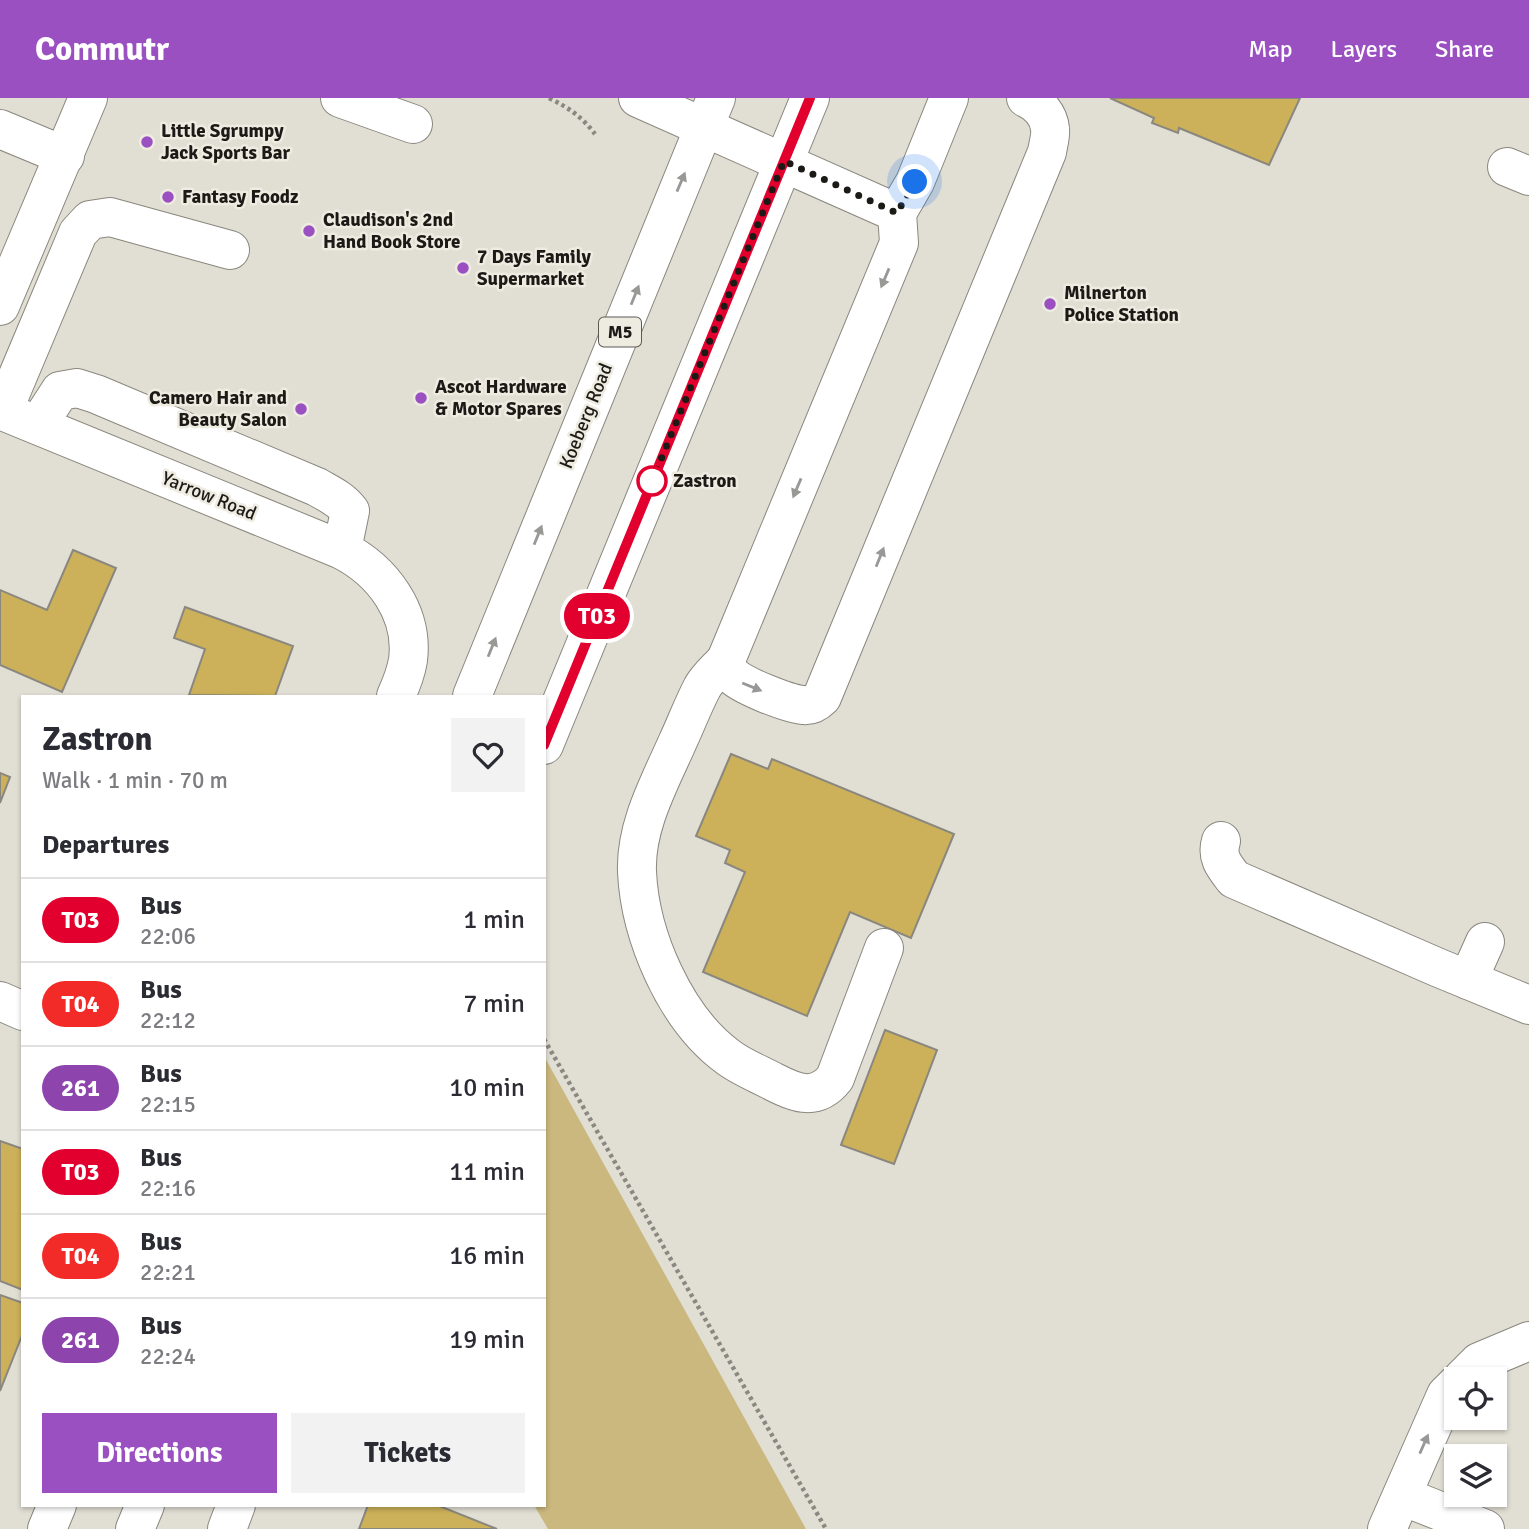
<!DOCTYPE html>
<meta charset="utf-8">
<style>
:root{--surface:#fff;--page:#f2f2f3;--text:#2b2b33;--muted:#7c7c81;--line:#e1e1e2;--accent:#9b50c2}
body{margin:0;font-family:Signika,sans-serif;background:var(--page);color:var(--text);height:100vh;display:flex;flex-direction:column;font-size:26px;white-space:nowrap}
*{box-sizing:border-box;margin:0}
p{font-size:23px;color:var(--muted)}
.icon{flex:none;width:38px;height:38px;fill:none;stroke:currentColor;stroke-width:2;stroke-linecap:round;stroke-linejoin:round}
.map{position:relative;flex:1;overflow:hidden}
.side{position:absolute;left:21px;top:597px;width:525px;height:812px;display:flex;flex-direction:column;background:var(--surface);border-radius:0px;box-shadow:0 2px 5px #0004}
.side>*{flex:none}
.badge{padding:0 14px;border-radius:23px;font-size:24px;line-height:46px}
.controls{position:absolute;left:1444px;top:1269px;display:grid;gap:14px}
.controls a{display:grid;place-items:center;width:63px;height:63px;border-radius:0px;background:var(--surface);box-shadow:0 2px 5px #0004;font-size:35px}
.you{position:absolute;width:35px;height:35px;margin:-18px;border:5px solid #fff;border-radius:50%;background:#1a73e8;box-shadow:0 0 0 10px #1a73e833}
.map>.badge{position:absolute;translate:-50% -50%;box-shadow:0 0 0 4px #fff}
h2{padding:0 21px;font-size:26px;line-height:63px}
.round{display:grid;place-items:center;flex:none;width:74px;height:74px;border-radius:0px;background:var(--page)}
.head{display:flex;align-items:center;justify-content:space-between;height:119px;padding:0 21px}
h1{font-size:33px;font-weight:700;line-height:52px}
.primary-button{display:flex;gap:14px;margin-top:auto;padding:14px 21px}
.primary-button a{flex:1;height:80px;border-radius:0px;background:var(--accent);color:#fff;font-size:28px;font-weight:700;line-height:80px;text-align:center}
.primary-button a+a{background:var(--page);color:var(--text)}
ul{padding:0;list-style:none}
li{display:flex;align-items:center;gap:21px;height:84px;padding:0 21px;border-top:2px solid var(--line)}
li div{flex:1}
li b{display:block;font-size:26px}
li em{font-style:normal}
li .badge{min-width:77px;font-weight:700;text-align:center}
header{display:flex;align-items:center;gap:42px;box-sizing:border-box;height:98px;padding:0 35px;background:var(--accent);color:#fff}
header strong{font-size:33px}
nav{display:flex;gap:38px;margin-inline-start:auto;font-size:24px}
.map>svg:first-child{display:block}
.green{fill:#cbb87e}
.building{fill:#ccb15a;stroke:#8a877e;stroke-width:2}
.lines{fill:none;stroke-linecap:round;stroke-linejoin:round}
.minor-casing{stroke:#8a877e;stroke-width:40}
.major-casing{stroke:#8a877e;stroke-width:40}
.path{stroke:#8a8880;stroke-width:4.5;stroke-dasharray:3.5 3.5;stroke-linecap:butt}
.minor{stroke:#fff;stroke-width:38}
.major{stroke:#fff;stroke-width:38}
.oneway{fill:#989896}
.line-casing{stroke:#fff;stroke-width:16}
.line{stroke:#e2002f;stroke-width:10}
.walk{stroke:#1b1a16;stroke-width:7;stroke-dasharray:0 12.6}
.poi-dot{fill:#9b50c2;stroke:#eeebe1;stroke-width:2.5}
.stop-dot{fill:#fff;stroke:#e2002f;stroke-width:3.5}
.labels{text-anchor:middle;dominant-baseline:central;stroke-width:5;stroke-linejoin:round;paint-order:stroke}
.shield{fill:#eeebe1;stroke:#5a5953;stroke-width:2}
.shield-label{font-size:18px;font-weight:bold;fill:#1b1a16}
.poi-label{font-size:19px;font-weight:bold;fill:#1b1a16;stroke:#eeebe1;text-anchor:start}
.street-label{font-size:19px;fill:#1b1a16;stroke:#eeebe1}
.stop-label{font-size:19px;font-weight:bold;fill:#1b1a16;stroke:#eeebe1;text-anchor:start}
</style>
<header>
<strong>Commutr</strong>
<nav><a>Map</a><a>Layers</a><a>Share</a></nav>
</header>
<div class="map">
<svg width="1529" height="1431" viewBox="0 0 1529 1431">
<rect width="100%" height="100%" fill="#e1ded4"/>
<polygon class="green" points="544,958 806,1431 548,1431 534,1407 544,1407"/>
<g class="building">
<polygon points="1110,0 1300,0 1269,67 1179,30 1178,35 1152,25 1154,20"/>
<polygon points="73,452 116,470 62,594 0,567 0,492 47,512"/>
<polygon points="185,509 293,548 275,598 189,597 205,551 174,540"/>
<polygon points="731,656 768,671 772,661 954,736 911,840 850,814 807,918 703,874 745,774 725,765 730,752 696,738"/>
<polygon points="0,675 10,679 0,705"/>
<polygon points="885,932 937,952 894,1066 841,1047"/>
<polygon points="0,1043 23,1051 23,1192 0,1183"/>
<polygon points="0,1197 23,1205 23,1235 0,1293"/>
<polygon points="368,1407 437,1407 497,1431 359,1431"/>
</g>
<g class="lines">
<defs>
<g id="minor">
<polyline points="340,0 413,26"/>
<polyline points="638,0 897,115"/>
<path d="M949,0L915,84L897,115L899,145L726,562C727,568 728,573 732,577C740,587 789,606 803,607C811,608 816,605 822,599L1047,54C1048,47 1051,38 1050,31C1049,17 1038,5 1026,0"/>
<polyline points="0,31 65,58"/>
<polyline points="1507,69 1529,78"/>
<polyline points="0,208 88,0"/>
<path d="M0,312L342,452C383,473 414,515 408,562C406,575 401,587 396,598"/>
<polyline points="3,313 78,135 90,122 110,119 230,152"/>
<path d="M38,327L60,293L77,290L96,296L317,389C329,396 341,401 350,413L342,452"/>
<path d="M726,562C718,571 707,580 702,590C693,607 686,626 678,643C660,684 635,728 637,774C640,838 675,920 728,959C741,969 759,976 774,984C797,996 817,1003 835,980L884,850"/>
<path d="M1221,743C1216,759 1224,768 1234,781L1439,870L1529,907"/>
<polyline points="1468,882 1485,844"/>
<polyline points="0,903 23,913"/>
<polyline points="1462,1281 1479,1264 1529,1243"/>
<polyline points="1402,1398 1485,1431"/>
<polyline points="47,1431 57,1407"/>
<polyline points="1387,1431 1446,1297 1456,1287"/>
</g>
<g id="major">
<polyline points="472,598 716,0"/>
<polyline points="544,647 810,0"/>
<polyline points="135,1431 145,1407"/>
<polyline points="227,1431 236,1407"/>
</g>
</defs>
<use href="#minor" class="minor-casing"/>
<use href="#major" class="major-casing"/>
<g class="path">
<path d="M549,0C569,10 581,18 595,36"/>
<polyline points="544,941 826,1431"/>
</g>
<use href="#minor" class="minor"/>
<use href="#major" class="major"/>
</g>
<defs><path id="oneway-solid" d="M-6-.8H1V-3.2L6.5 0L1 3.2V.8H-6Z" transform="scale(1.75)"/></defs>
<g class="oneway">
<use href="#oneway-solid" transform="translate(681 84) rotate(-67)"/>
<use href="#oneway-solid" transform="translate(885 180) rotate(113)"/>
<use href="#oneway-solid" transform="translate(635 197) rotate(-68)"/>
<use href="#oneway-solid" transform="translate(797 390) rotate(113)"/>
<use href="#oneway-solid" transform="translate(538 437) rotate(-68)"/>
<use href="#oneway-solid" transform="translate(880 459) rotate(-68)"/>
<use href="#oneway-solid" transform="translate(492 549) rotate(-68)"/>
<use href="#oneway-solid" transform="translate(752 589) rotate(22)"/>
<use href="#oneway-solid" transform="translate(1424 1346) rotate(-66)"/>
</g>
<g class="lines">
<defs>
<polyline id="line" points="544,647 810,0"/>
</defs>
<use href="#line" class="line-casing"/>
<use href="#line" class="line"/>
<polyline class="walk" points="652,383 784,63 897,115 915,84"/>
</g>
<g class="poi-dot">
<circle cx="147" cy="44" r="7"/>
<circle cx="168" cy="99" r="7"/>
<circle cx="309" cy="133" r="7"/>
<circle cx="463" cy="170" r="7"/>
<circle cx="1050" cy="206" r="7"/>
<circle cx="421" cy="300" r="7"/>
<circle cx="301" cy="311" r="7"/>
</g>
<circle class="stop-dot" cx="652" cy="383" r="14"/>
<g class="labels">
<rect class="shield" x="599" y="219.5" width="42" height="29" rx="5"/>
<g class="shield-label">
<text x="620" y="234">M5</text>
</g>
<g class="poi-label">
<text x="161" y="33">Little Sgrumpy<tspan x="161" dy="22">Jack Sports Bar</tspan></text>
<text x="182" y="99">Fantasy Foodz</text>
<text x="323" y="122">Claudison's 2nd<tspan x="323" dy="22">Hand Book Store</tspan></text>
<text x="477" y="159">7 Days Family<tspan x="477" dy="22">Supermarket</tspan></text>
<text x="1064" y="195">Milnerton<tspan x="1064" dy="22">Police Station</tspan></text>
<text x="435" y="289">Ascot Hardware<tspan x="435" dy="22">&amp; Motor Spares</tspan></text>
<text x="287" y="300" text-anchor="end">Camero Hair and<tspan x="287" dy="22">Beauty Salon</tspan></text>
</g>
<g class="street-label">
<text transform="translate(586 318) rotate(-68)">Koeberg Road</text>
<text transform="translate(209 398) rotate(22)">Yarrow Road</text>
</g>
<g class="stop-label">
<text x="673" y="383">Zastron</text>
</g>
</g>
</svg>
<div class="controls">
<a><svg class="icon" aria-label="locate" viewBox="0 0 24 24"><circle cx="12" cy="12" r="6"/><path d="M12 2v4M12 18v4M2 12h4M18 12h4"/></svg></a>
<a><svg class="icon" aria-label="layers" viewBox="0 0 24 24"><path d="M12 4l9 5-9 5-9-5zM3 14l9 5 9-5"/></svg></a>
</div>
<div class="you" style="left:915px;top:84px"></div>
<b class="badge" style="left:597px;top:518px;background:#e2002f;color:#fff">T03</b>
<section class="side">
<div class="head"><div><h1>Zastron</h1><p>Walk · 1 min · 70 m</p></div><a class="round"><svg class="icon" aria-label="heart" viewBox="0 0 24 24"><path d="M12 20l-8-8c-3-5 5-10 8-4 3-6 11-1 8 4z"/></svg></a></div>
<h2>Departures</h2>
<ul>
<li><span class="badge" style="background:#e2002f;color:#fff">T03</span><div><b>Bus</b><p>22:06</p></div><em>1 min</em></li>
<li><span class="badge" style="background:#f22b29;color:#fff">T04</span><div><b>Bus</b><p>22:12</p></div><em>7 min</em></li>
<li><span class="badge" style="background:#8e44ad;color:#fff">261</span><div><b>Bus</b><p>22:15</p></div><em>10 min</em></li>
<li><span class="badge" style="background:#e2002f;color:#fff">T03</span><div><b>Bus</b><p>22:16</p></div><em>11 min</em></li>
<li><span class="badge" style="background:#f22b29;color:#fff">T04</span><div><b>Bus</b><p>22:21</p></div><em>16 min</em></li>
<li><span class="badge" style="background:#8e44ad;color:#fff">261</span><div><b>Bus</b><p>22:24</p></div><em>19 min</em></li>
</ul>
<div class="primary-button"><a>Directions</a><a>Tickets</a></div>
</section>
</div>
